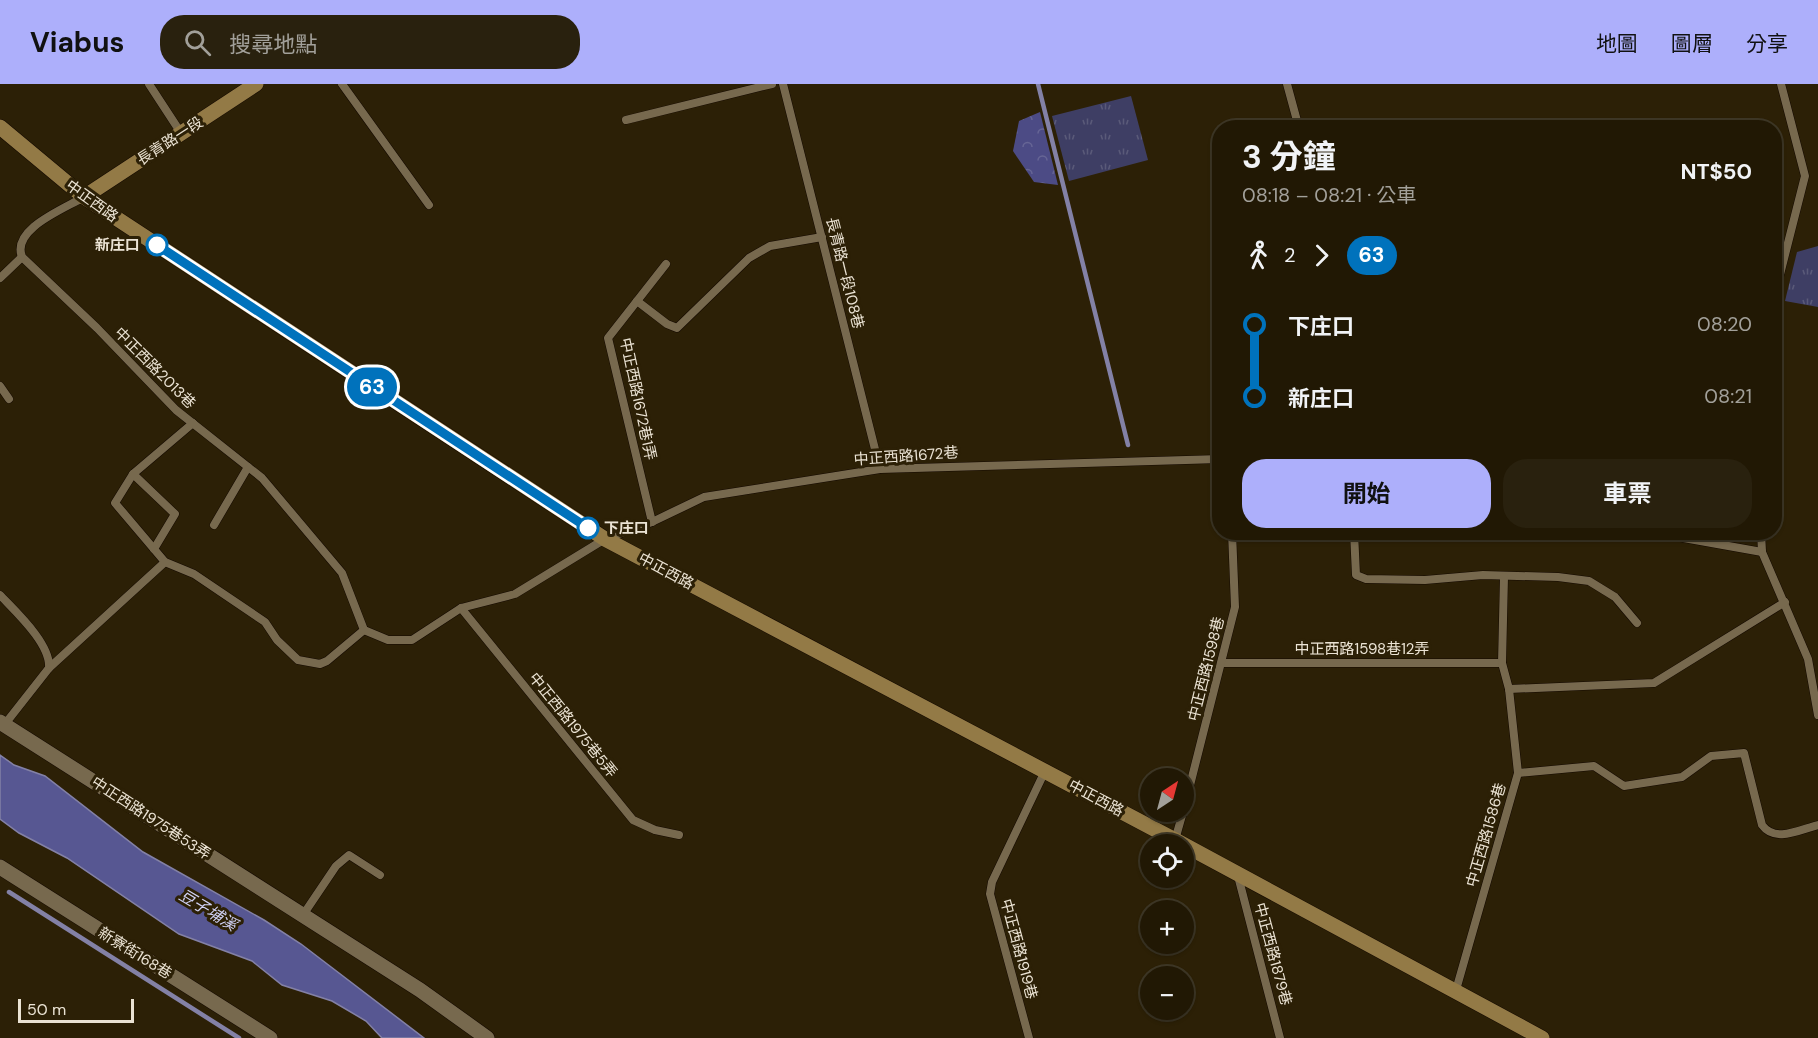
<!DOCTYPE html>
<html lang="zh-TW">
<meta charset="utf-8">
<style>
:root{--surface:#211804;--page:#29210e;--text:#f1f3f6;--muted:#a2a09a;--line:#3e3726;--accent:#adaffb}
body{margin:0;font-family:"DM Sans","Noto Sans TC",sans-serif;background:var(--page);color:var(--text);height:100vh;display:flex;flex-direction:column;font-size:22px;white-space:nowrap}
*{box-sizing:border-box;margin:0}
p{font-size:20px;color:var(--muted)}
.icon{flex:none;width:33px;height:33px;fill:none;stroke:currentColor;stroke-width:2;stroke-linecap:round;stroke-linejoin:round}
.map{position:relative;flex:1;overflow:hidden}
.details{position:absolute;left:1212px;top:36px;width:570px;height:420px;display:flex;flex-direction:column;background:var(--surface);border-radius:24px;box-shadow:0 2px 4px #0004,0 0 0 2px var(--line)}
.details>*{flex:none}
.badge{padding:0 12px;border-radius:20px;font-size:21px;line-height:39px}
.needle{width:39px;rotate:36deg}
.controls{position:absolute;left:1140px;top:684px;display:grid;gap:12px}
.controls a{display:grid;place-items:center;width:54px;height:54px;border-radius:50%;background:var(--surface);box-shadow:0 2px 4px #0004,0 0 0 2px var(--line);font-size:30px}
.scale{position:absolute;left:18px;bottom:15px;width:116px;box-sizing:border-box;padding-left:6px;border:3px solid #ebe3d4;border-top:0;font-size:16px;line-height:21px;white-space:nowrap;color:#ebe3d4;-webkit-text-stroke:4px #2c2006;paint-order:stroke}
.map>.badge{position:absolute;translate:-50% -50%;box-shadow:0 0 0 3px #fff}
.legs{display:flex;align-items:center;gap:9px;height:66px;padding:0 30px;font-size:20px}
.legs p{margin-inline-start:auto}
.summary{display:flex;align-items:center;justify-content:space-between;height:102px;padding:0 30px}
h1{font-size:33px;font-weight:700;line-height:45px}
.cta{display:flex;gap:12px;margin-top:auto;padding:12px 30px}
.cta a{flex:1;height:69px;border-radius:24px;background:var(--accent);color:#111;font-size:24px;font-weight:700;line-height:69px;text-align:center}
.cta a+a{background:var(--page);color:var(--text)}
ul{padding:0 30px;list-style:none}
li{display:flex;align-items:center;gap:21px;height:72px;font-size:22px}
li i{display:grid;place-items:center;width:9px;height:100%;margin:0 8px;background:currentColor}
li i::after{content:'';width:15px;height:15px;margin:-8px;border:4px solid;border-radius:50%;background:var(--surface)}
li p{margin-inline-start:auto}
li:first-child i{background:linear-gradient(#0000 50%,currentColor 0)}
li:last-child i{background:linear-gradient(currentColor 50%,#0000 0)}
header{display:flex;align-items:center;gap:36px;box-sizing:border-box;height:84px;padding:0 30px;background:var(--accent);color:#111}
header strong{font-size:28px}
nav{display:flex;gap:33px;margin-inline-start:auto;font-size:21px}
.search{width:420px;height:54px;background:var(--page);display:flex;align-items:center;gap:15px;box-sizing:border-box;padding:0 21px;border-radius:24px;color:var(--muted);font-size:22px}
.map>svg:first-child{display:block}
.grass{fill:url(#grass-tufts)}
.forest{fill:url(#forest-crowns)}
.water{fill:#575792;stroke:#8381a6;stroke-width:1.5}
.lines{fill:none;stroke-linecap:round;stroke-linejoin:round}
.stream{stroke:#8381a6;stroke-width:4.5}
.lane-casing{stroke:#140900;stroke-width:9}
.street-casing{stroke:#140900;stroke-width:16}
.secondary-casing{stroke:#140900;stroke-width:16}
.lane{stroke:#77694e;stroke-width:8}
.street{stroke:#77694e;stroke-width:15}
.secondary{stroke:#937a46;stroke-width:15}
.line-1-casing{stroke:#fff;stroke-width:14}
.line-1{stroke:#0072bc;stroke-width:9}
.stop-1-dot{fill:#fff;stroke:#0072bc;stroke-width:3}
.labels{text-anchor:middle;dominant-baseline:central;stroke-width:6;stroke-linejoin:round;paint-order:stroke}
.street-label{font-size:15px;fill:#ebe3d4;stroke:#2c2006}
.stop-label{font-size:15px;font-weight:bold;fill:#ebe3d4;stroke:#2c2006;text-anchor:end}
.water-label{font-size:16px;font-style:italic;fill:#d0d2f6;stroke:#2c2006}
</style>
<header>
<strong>Viabus</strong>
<div class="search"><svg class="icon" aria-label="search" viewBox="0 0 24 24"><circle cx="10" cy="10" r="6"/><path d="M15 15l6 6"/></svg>搜尋地點</div>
<nav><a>地圖</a><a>圖層</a><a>分享</a></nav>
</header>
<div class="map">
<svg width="1818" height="954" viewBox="0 0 1818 954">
<defs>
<pattern id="grass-tufts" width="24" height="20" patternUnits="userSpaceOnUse" patternTransform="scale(1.5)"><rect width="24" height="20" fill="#3e3e64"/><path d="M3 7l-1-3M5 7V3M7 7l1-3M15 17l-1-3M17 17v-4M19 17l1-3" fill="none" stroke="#5a5a79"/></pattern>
<pattern id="forest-crowns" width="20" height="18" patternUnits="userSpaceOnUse" patternTransform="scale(1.5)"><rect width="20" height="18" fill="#4c4b85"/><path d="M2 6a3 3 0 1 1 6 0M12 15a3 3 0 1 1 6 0" fill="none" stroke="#666595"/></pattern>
</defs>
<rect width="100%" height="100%" fill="#2c2006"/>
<g class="grass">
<polygon points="1131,12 1148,76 1069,97 1052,32"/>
<polygon points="1818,162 1818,223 1785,217 1797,168"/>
</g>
<polygon class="forest" points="1040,28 1058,101 1034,98 1013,67 1019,37"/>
<polygon class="water" points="0,671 14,681 45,692 143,768 264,836 301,860 424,954 382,954 366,937 332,917 282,901 252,877 179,850 67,774 19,749 0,735"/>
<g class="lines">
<g class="stream">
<polyline points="1038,0 1128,361"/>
<polyline points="9,808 239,954"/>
</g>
<defs>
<g id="lane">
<polyline points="149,0 181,49"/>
<polyline points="342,0 429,121"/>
<polyline points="783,0 880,385"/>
<polyline points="1287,0 1299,44"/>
<polyline points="626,36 772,0"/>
<path d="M84,113C64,125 11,145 22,173L97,244L176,326L262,394L342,489L364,546"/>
<polyline points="0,194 22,173"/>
<polyline points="1774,214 1805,92 1781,0"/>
<polyline points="637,217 667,240 677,244 749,174 770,162 822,153"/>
<polyline points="0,302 9,315"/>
<polyline points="133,390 115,419 165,478 194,490 265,538 277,556 298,576 320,580 327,577 364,546"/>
<polyline points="652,438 608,254 666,180"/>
<polyline points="214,441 248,383"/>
<polyline points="1354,448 1356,491 1366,495 1425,496 1483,491 1558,493 1589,497 1615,513 1637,539"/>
<polyline points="1650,448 1762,468"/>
<polyline points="1761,448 1762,468 1808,575 1818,631"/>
<polyline points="154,465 175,430 133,390 193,339"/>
<path d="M0,511C16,528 51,560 49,584"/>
<polyline points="461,524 633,736 655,746 679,751"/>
<polyline points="364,546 388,556 412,556 461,524 515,510 605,455 652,438 704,413 880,385 1220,375"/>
<polyline points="1223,579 1502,579"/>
<polyline points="1509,605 1654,599 1785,518"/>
<polyline points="5,640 49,584 165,478"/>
<path d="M1518,689L1594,682L1624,702L1682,693L1711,672L1744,669L1762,741C1775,759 1799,746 1818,741"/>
<polyline points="1184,725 1235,523 1232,448"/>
<polyline points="1175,756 1183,728"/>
<polyline points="1238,792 1280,954"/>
<polyline points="303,831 336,782 349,771 380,791"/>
<polyline points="1456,906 1518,689 1509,605 1502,579 1504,493"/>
<polyline points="1029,954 990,810 992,798 1045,687"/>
</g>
<g id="street">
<polyline points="0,638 420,906 487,954"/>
<polyline points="0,783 270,954"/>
</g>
<g id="secondary">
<polyline points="0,43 84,113 605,455 1175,756 1542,954"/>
<polyline points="84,113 256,0"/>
</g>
</defs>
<use href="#lane" class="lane-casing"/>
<use href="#street" class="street-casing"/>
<use href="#secondary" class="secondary-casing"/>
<use href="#lane" class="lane"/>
<use href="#street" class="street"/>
<use href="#secondary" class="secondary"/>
</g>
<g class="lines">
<defs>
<polyline id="line-1" points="157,161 588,444"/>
</defs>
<use href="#line-1" class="line-1-casing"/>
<use href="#line-1" class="line-1"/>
</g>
<g class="stop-1-dot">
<circle cx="157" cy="161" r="10"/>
<circle cx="588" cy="444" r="10"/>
</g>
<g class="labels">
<g class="street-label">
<text transform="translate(170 57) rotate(-33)">長青路一段</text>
<text transform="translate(92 117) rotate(36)">中正西路</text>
<text transform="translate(845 189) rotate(76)">長青路一段108巷</text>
<text transform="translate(155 284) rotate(45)">中正西路2013巷</text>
<text transform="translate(638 315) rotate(78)">中正西路1672巷1弄</text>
<text transform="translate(906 372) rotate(-4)">中正西路1672巷</text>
<text transform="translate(666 487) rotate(28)">中正西路</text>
<text x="1362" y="565">中正西路1598巷12弄</text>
<text transform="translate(1206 585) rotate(-76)">中正西路1598巷</text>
<text transform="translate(573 641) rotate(51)">中正西路1975巷5弄</text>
<text transform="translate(1096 714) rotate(28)">中正西路</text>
<text transform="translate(151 734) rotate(33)">中正西路1975巷53弄</text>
<text transform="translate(1486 751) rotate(-74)">中正西路1586巷</text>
<text transform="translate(1019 865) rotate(75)">中正西路1919巷</text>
<text transform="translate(135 869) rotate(32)">新寮街168巷</text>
<text transform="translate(1273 870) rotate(75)">中正西路1879巷</text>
</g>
<g class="stop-label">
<text x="140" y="161">新庄口</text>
<text x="604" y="444" text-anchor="start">下庄口</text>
</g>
<g class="water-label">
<text transform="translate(208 826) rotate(31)">豆子埔溪</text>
</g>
</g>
</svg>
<div class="controls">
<a><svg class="needle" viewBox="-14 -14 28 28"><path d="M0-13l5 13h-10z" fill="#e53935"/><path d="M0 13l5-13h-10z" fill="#a2a09a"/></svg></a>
<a><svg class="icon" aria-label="locate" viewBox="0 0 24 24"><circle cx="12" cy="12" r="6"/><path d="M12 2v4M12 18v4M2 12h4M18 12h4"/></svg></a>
<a>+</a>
<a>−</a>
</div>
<div class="scale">50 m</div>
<b class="badge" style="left:372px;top:303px;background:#0072bc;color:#fff">63</b>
<section class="details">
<div class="summary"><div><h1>3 分鐘</h1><p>08:18 – 08:21 · 公車</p></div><b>NT$50</b></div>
<div class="legs"><svg class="icon" aria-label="walk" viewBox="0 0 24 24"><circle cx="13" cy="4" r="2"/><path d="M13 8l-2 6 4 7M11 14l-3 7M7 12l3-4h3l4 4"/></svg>2<svg class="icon" aria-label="forward" viewBox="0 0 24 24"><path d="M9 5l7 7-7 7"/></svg><b class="badge" style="background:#0072bc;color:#fff">63</b></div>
<ul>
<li><i style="color:#0072bc"></i><b>下庄口</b><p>08:20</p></li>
<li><i style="color:#0072bc"></i><b>新庄口</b><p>08:21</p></li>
</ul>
<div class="cta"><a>開始</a><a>車票</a></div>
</section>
</div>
